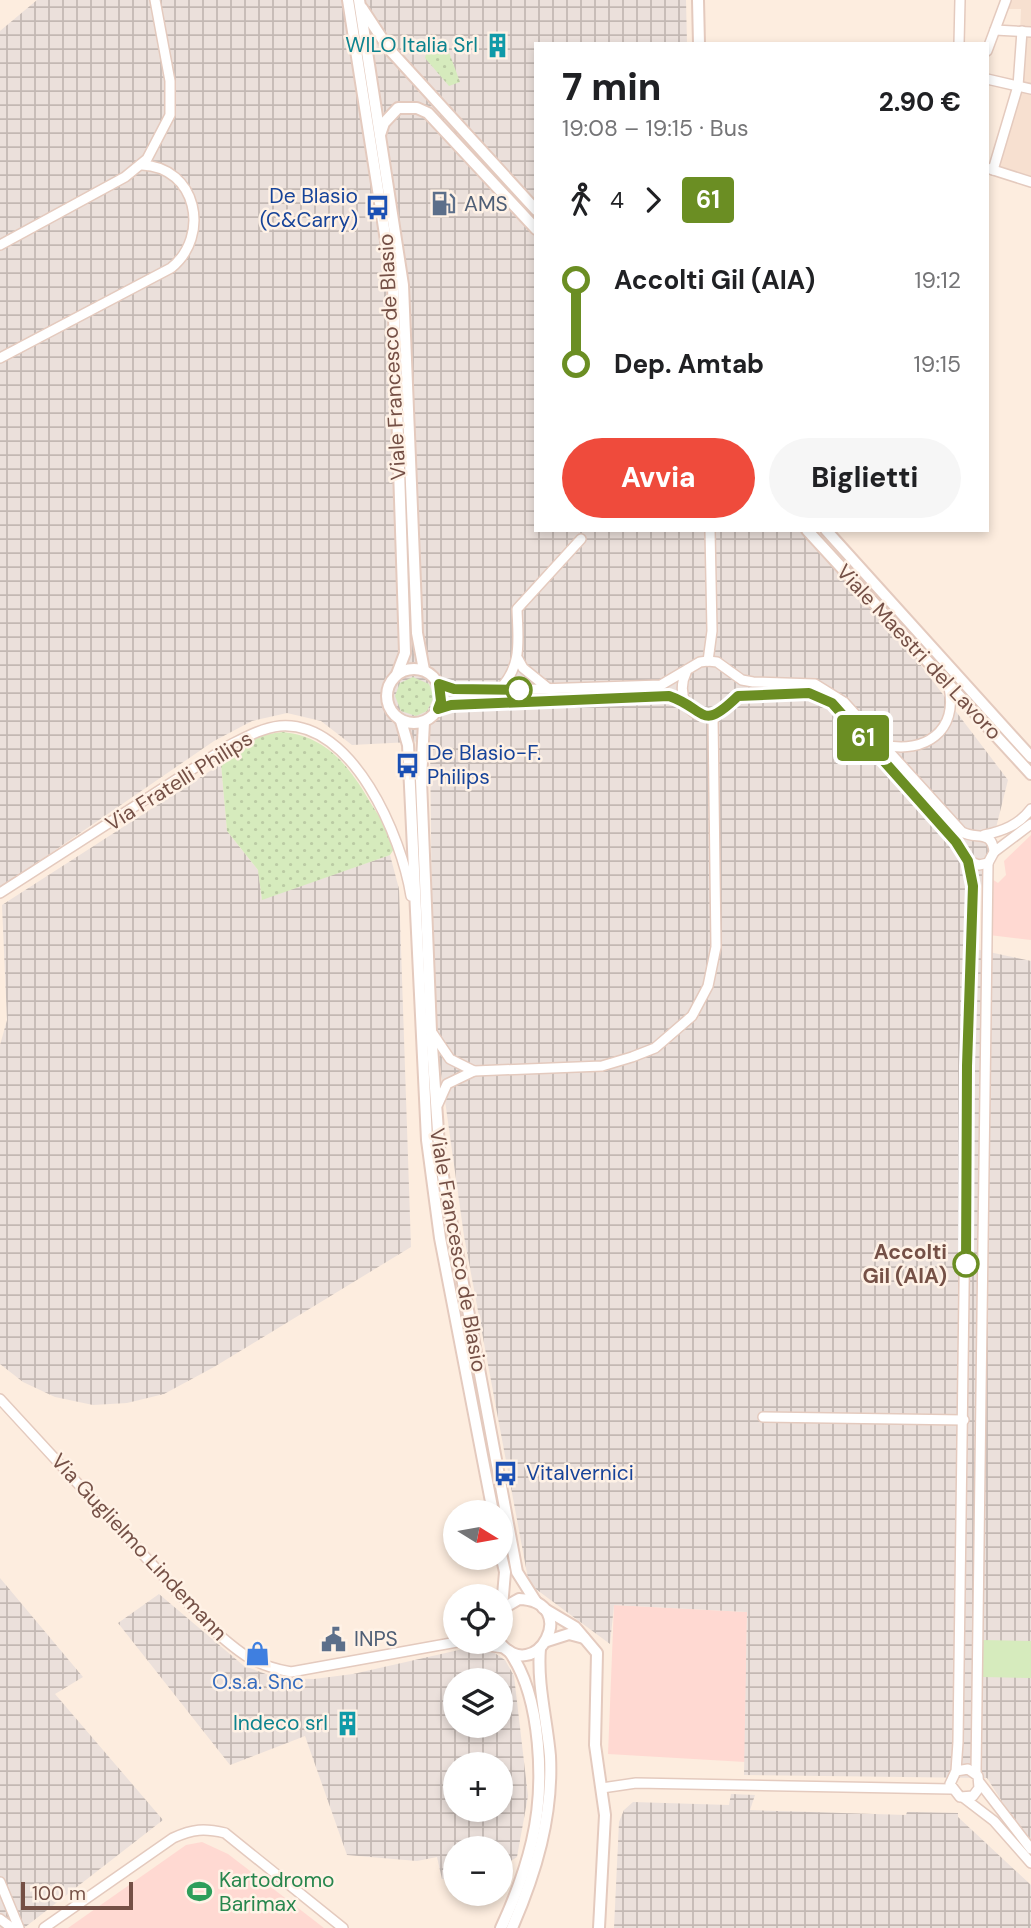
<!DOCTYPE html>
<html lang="it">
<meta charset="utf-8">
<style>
:root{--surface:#fff;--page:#f6f6f6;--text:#202124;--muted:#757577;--accent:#ef4b3c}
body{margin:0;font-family:"DM Sans",sans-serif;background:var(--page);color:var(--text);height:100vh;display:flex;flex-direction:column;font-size:26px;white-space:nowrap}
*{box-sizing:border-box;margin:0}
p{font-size:23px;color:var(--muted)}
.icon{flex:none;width:38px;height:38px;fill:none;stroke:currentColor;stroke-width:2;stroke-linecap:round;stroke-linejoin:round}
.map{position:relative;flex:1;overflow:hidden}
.details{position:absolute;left:534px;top:42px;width:455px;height:490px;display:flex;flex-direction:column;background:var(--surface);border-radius:0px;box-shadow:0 4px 10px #0003}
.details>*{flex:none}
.badge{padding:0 14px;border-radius:5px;font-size:24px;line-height:46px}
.needle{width:46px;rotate:101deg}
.fabs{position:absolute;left:443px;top:1500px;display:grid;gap:14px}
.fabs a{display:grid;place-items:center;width:70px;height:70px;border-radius:50%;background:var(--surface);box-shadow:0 4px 10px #0003;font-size:35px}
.scale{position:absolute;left:21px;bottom:18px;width:112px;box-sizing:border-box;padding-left:7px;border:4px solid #755046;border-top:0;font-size:19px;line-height:24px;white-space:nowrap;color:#755046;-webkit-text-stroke:5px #fff2e6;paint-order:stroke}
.map>.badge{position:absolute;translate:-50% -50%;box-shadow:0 0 0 4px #fff}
.legs{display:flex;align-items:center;gap:10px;height:77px;padding:0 28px;font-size:23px}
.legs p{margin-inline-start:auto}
.overview{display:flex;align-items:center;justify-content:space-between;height:119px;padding:0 28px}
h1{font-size:38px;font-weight:800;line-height:52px}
.action{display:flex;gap:14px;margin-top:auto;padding:14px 28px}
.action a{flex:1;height:80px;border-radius:42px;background:var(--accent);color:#fff;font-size:28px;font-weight:800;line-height:80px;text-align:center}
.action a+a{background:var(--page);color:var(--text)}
ul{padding:0 28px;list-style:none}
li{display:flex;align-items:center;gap:24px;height:84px;font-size:26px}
li i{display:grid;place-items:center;width:10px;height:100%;margin:0 9px;background:currentColor}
li i::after{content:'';width:18px;height:18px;margin:-9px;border:5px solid;border-radius:50%;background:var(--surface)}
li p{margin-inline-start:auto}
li:first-child i{background:linear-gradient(#0000 50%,currentColor 0)}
li:last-child i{background:linear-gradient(currentColor 50%,#0000 0)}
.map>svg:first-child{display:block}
.residential{fill:#f7e0d0}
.commercial{fill:#ffd9d2}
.industrial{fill:url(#industrial-grid);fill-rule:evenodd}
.grass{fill:url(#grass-dots)}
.park{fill:#d6ebbd}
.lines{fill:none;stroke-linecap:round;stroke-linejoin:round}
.minor-casing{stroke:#e4cabe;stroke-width:12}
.tertiary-casing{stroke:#e4cabe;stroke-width:14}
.minor{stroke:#fff;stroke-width:9}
.tertiary{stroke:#fff;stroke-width:10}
.line-1-casing{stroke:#fff;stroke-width:16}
.line-1{stroke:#6b8e23;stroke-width:10}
.stop-1-dot{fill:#fff;stroke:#6b8e23;stroke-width:3.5}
.labels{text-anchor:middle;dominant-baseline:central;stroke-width:5;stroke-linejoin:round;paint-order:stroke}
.culture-label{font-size:21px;fill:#0d838f;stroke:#fff2e6;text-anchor:end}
.transit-label{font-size:21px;fill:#164399;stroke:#fff2e6;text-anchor:start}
.service-label{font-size:21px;fill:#4e5e75;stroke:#fff2e6;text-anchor:start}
.street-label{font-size:21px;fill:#755046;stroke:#fff2e6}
.stop-label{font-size:21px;font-weight:bold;fill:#755046;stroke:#fff2e6;text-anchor:end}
.shop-label{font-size:21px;fill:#366cbe;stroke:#fff2e6}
.leisure-label{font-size:21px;fill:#27864d;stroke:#fff2e6;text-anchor:start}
</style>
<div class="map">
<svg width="1031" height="1928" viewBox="0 0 1031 1928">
<defs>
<pattern id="industrial-grid" width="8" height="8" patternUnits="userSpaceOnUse" patternTransform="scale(1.75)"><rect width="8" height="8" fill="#ebe0db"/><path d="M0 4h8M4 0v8" fill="none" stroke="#c3b8b3"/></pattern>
<pattern id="grass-dots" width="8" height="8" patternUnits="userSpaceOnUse" patternTransform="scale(1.75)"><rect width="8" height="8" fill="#d6ebbd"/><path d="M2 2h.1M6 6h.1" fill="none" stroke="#bbcba4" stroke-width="1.8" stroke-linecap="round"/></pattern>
</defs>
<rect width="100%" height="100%" fill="#fdeddf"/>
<polygon class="residential" points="1006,0 1031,0 1031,180 993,170 1018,86 1021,9 1003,9"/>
<g class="commercial">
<polygon points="1031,835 1031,940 989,935 992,879 998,883 1006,875 1004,861"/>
<polygon points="614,1605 747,1612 745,1762 608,1754"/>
<polygon points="202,1842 228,1854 324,1928 68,1928 186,1845"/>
</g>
<g class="industrial">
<polygon points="37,0 686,0 687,44 536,44 536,530 801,530 913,655 1008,780 966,947 1031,961 1031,1847 987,1778 744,1775 747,1612 614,1605 610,1644 529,1584 464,1236 433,1015 430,741 352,745 321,721 287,713 252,721 214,741 0,888 0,31"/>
<polygon points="221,764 227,831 258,870 262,899 390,855 399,889 411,1247 214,1367 164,1394 127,1403 93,1405 55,1397 23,1382 0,1364 0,1045 7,1020 2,905"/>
<polygon points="0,1578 83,1677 55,1694 163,1820 24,1928 0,1928"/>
<path d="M159,1594L244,1666L277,1678L314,1679L353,1674L472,1647L490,1650L505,1660L514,1676L528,1796L517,1857L501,1867L500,1848H455V1878L442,1879L437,1857L417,1861L347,1855L305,1736L230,1765L118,1623ZM455,1680H500V1726H455ZM455,1764H500V1810H455Z"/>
<polygon points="731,1794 755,1795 750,1810 906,1815 907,1812 958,1813 958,1817 1031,1885 1031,1928 614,1928 619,1822 624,1810 633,1802 729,1805"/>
</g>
<g class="grass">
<polygon points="447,47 460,82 449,86 425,58 426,54"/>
<polygon points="413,677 429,684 434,697 427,711 416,716 401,711 395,696 400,683"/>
<path d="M283,732C331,737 352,771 375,810C382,821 394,835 394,849L390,855L262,900L258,870L227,831L221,764C237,742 256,735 283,732Z"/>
</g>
<polygon class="park" points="982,1640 1031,1641 1031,1678 982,1677"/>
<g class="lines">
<defs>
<g id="minor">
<polyline points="995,30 1031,32"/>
<polyline points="959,44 960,0"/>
<polyline points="987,51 1006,0"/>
<polyline points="987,79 1031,89"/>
<polyline points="987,168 1031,182"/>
<polyline points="993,170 1018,86 1022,31"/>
<polyline points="0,245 125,177 147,159 170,115 170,81 155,0"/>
<path d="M0,358L171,268C211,236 197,167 142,165"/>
<polyline points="518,659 523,668 549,689"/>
<polyline points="708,661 712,631 710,530"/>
<path d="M686,673C676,692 687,720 712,716C727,713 731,697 745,695L809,693L832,703L956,842L968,861L973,886L967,1066L958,1742L956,1771L950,1784L960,1797L973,1796L979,1788L978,1776L968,1769L956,1771"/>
<path d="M439,684L454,689L481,691L661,685L700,662L708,661L717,662L742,680L753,682L815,684L844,702L962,832C976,840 992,829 994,852L988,863L979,865L968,861"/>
<path d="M498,691C523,666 518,641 517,609L581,539"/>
<polyline points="438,709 451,705 669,697 685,702"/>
<path d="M884,745C925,754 958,731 949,687"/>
<path d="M984,835C1003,831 1019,825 1031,809"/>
<polyline points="994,852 1031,824"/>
<path d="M0,893L230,745C246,737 262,728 280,726C353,720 402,838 411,896"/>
<polyline points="431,1031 450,1059 474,1071"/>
<polyline points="438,1104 447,1084 474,1071 602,1066 632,1057 655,1048 692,1016 708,986 716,947 713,716"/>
<path d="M0,1399L208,1625C237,1651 252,1665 291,1672L457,1642"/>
<polyline points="763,1417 964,1420"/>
<polyline points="457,1642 504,1648"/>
<polyline points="976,1773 988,863"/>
<polyline points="980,1783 1031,1849"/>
<polyline points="602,1788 636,1783 951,1789"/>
<polyline points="964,1798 994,1821 1031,1863"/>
<polyline points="0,1882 19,1928"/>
<polyline points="0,1919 12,1928"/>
<path d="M44,1928L173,1838C193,1829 204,1828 225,1833L343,1928"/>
</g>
<g id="tertiary">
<polyline points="348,0 393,285 405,653 397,674"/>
<polyline points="359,0 403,285 417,633 424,670"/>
<polyline points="698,0 699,44"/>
<polyline points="362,8 389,49 536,210"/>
<polyline points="380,135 384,123 398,108 417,108 428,113 536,229"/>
<polyline points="807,530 1031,774"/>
<polyline points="826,530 1031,757"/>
<circle cx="414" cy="696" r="27"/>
<polyline points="401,721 408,745 427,1140 440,1238 493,1512"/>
<polyline points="424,722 421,780 431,1031 440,1160 517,1572 536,1602"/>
<polyline points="500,1550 505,1572 502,1607"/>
<polyline points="543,1608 575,1627 597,1653 595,1745 605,1815 599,1928"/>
<polyline points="547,1641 569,1634 584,1638"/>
<path d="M499,1642C536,1688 582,1601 519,1599L500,1610"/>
<path d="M501,1928C514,1900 525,1871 532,1841C545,1786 542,1697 509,1651"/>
<path d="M512,1928C536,1873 553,1816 550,1756C547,1720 537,1685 540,1648"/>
</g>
</defs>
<use href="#minor" class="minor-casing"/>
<use href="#tertiary" class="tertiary-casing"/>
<use href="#minor" class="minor"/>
<use href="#tertiary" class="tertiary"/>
</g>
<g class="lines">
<defs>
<path id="line-1" d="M519,690L454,689L439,684L441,701L438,709L451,705L669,696C707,709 700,733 738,696L809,693L832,703L956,842L968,861L973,886L967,1066L966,1264"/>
</defs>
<use href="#line-1" class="line-1-casing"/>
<use href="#line-1" class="line-1"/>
</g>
<defs>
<symbol id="building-bare" viewBox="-9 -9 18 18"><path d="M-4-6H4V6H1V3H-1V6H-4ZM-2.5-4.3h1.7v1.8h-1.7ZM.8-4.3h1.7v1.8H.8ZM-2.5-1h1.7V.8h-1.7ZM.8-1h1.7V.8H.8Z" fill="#0f9aa8" stroke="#fff2e6" stroke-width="2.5" paint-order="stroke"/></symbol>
<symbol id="fuel-bare" viewBox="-9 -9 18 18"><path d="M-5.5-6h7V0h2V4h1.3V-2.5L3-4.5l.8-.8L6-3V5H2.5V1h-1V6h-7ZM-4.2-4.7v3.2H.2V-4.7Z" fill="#5c6f8a" stroke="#fff2e6" stroke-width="2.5" paint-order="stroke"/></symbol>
<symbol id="bus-bare" viewBox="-9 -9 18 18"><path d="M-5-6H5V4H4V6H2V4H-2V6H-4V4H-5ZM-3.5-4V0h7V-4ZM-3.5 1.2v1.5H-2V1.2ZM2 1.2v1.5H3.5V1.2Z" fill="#1a4fb4" stroke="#fff2e6" stroke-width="2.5" paint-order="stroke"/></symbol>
<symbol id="civic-bare" viewBox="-9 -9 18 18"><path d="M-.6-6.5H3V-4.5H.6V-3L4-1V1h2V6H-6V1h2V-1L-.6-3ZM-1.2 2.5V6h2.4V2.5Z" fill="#5c6f8a" stroke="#fff2e6" stroke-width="2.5" paint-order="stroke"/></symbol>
<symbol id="shop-bare" viewBox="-9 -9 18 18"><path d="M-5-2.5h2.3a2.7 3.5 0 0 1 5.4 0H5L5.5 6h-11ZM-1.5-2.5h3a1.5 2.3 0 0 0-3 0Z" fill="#3f7fe0" stroke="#fff2e6" stroke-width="2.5" paint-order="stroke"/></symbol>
<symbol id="stadium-bare" viewBox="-9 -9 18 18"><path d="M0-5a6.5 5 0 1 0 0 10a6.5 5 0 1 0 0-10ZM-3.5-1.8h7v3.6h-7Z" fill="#2e9e5b" stroke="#fff2e6" stroke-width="2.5" paint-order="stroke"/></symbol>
</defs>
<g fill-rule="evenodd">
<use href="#building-bare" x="480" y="28" width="35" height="35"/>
<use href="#fuel-bare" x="426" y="186" width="35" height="35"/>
<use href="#bus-bare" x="360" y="190" width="35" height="35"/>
<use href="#bus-bare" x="390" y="748" width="35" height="35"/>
<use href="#bus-bare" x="488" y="1456" width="35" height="35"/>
<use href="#civic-bare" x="316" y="1622" width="35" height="35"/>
<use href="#shop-bare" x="240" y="1636" width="35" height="35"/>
<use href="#building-bare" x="330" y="1706" width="35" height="35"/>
<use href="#stadium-bare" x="182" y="1874" width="35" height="35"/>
</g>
<g class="stop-1-dot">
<circle cx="519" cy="690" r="12"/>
<circle cx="966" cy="1264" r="12"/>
</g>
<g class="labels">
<g class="culture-label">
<text x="478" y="45">WILO Italia Srl</text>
<text x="328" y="1723">Indeco srl</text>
</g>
<g class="transit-label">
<text x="358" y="196" text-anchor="end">De Blasio<tspan x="358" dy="24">(C&amp;Carry)</tspan></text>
<text x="427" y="753">De Blasio-F.<tspan x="427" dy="24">Philips</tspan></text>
<text x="526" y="1473">Vitalvernici</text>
</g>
<g class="service-label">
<text x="464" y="204">AMS</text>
<text x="354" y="1639">INPS</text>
</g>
<g class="street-label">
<text transform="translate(392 357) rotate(-93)">Viale Francesco de Blasio</text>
<text transform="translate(919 652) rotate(47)">Viale Maestri del Lavoro</text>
<text transform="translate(179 781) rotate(-32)">Via Fratelli Philips</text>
<text transform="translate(458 1250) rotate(80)">Viale Francesco de Blasio</text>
<text transform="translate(139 1547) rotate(47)">Via Guglielmo Lindemann</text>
</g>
<g class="stop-label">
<text x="947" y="1252">Accolti<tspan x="947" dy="24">Gil (AIA)</tspan></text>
</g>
<g class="shop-label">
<text x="258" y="1682">O.s.a. Snc</text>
</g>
<g class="leisure-label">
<text x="219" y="1880">Kartodromo<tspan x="219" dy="24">Barimax</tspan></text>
</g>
</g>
</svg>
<div class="fabs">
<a><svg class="needle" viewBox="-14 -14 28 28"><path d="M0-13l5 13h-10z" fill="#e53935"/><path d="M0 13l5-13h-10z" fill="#757577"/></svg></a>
<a><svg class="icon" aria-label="locate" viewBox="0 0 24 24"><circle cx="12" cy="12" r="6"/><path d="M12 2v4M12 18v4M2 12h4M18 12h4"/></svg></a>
<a><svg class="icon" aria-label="layers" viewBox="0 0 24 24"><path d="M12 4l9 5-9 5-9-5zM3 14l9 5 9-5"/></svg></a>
<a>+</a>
<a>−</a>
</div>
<div class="scale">100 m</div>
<b class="badge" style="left:863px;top:738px;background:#6b8e23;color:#fff">61</b>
<section class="details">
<div class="overview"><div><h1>7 min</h1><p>19:08 – 19:15 · Bus</p></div><b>2.90 €</b></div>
<div class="legs"><svg class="icon" aria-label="walk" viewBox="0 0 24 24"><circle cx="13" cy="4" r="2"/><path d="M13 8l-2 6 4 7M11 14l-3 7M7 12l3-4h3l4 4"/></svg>4<svg class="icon" aria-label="forward" viewBox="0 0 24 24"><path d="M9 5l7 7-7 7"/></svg><b class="badge" style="background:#6b8e23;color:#fff">61</b></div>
<ul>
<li><i style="color:#6b8e23"></i><b>Accolti Gil (AIA)</b><p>19:12</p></li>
<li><i style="color:#6b8e23"></i><b>Dep. Amtab</b><p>19:15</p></li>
</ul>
<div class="action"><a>Avvia</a><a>Biglietti</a></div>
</section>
</div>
